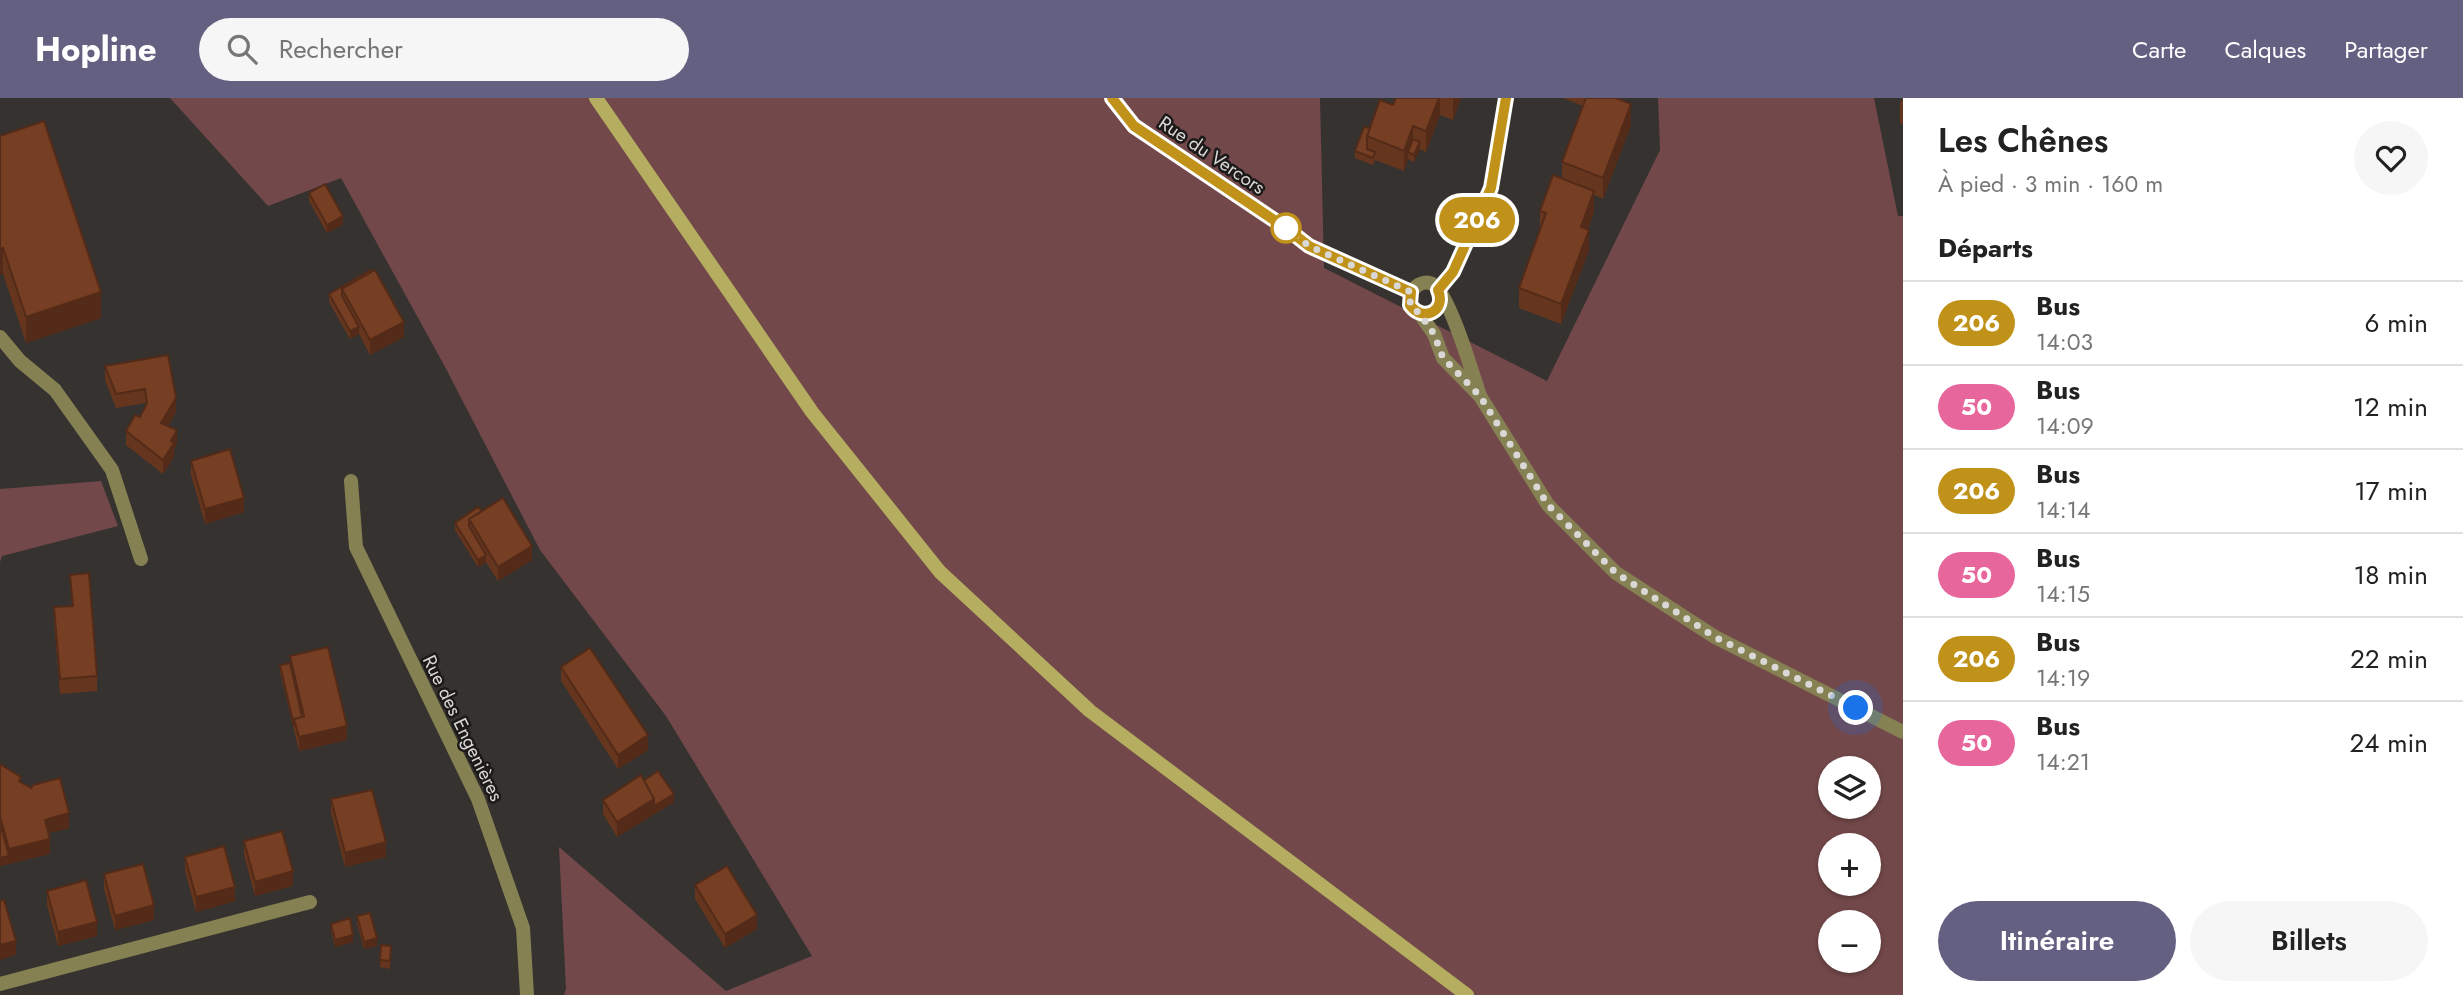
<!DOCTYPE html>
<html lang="fr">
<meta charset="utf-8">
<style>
:root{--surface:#fff;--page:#f6f6f6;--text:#222;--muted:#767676;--line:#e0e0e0;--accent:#646082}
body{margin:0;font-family:Jost,sans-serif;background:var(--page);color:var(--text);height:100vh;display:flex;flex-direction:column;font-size:26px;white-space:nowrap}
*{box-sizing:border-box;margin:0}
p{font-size:23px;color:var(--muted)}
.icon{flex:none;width:38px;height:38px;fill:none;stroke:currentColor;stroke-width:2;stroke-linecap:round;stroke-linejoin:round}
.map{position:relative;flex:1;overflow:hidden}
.drawer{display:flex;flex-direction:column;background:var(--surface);width:560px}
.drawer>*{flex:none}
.badge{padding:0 14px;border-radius:23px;font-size:24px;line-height:46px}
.tools{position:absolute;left:1818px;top:658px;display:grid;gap:14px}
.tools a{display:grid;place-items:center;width:63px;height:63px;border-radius:50%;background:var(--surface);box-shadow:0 2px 5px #0004;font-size:35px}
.you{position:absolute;width:35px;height:35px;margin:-18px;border:5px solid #fff;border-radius:50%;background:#1a73e8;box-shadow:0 0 0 10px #1a73e833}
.map>.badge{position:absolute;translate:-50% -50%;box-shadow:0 0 0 4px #fff}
h2{padding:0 35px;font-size:26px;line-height:63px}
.round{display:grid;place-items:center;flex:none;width:74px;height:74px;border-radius:37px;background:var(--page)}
.overview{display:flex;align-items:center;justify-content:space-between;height:119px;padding:0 35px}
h1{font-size:33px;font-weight:600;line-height:52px}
.button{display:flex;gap:14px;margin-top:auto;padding:14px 35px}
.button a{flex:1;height:80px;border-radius:42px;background:var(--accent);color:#fff;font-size:28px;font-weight:600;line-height:80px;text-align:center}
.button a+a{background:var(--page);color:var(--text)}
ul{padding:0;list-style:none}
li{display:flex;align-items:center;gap:21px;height:84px;padding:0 35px;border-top:2px solid var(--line)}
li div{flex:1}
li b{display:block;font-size:26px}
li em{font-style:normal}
li .badge{min-width:77px;font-weight:700;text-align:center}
header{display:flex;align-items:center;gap:42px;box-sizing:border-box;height:98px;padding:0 35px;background:var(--accent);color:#fff}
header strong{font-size:33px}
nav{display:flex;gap:38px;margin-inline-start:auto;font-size:24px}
.search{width:490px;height:63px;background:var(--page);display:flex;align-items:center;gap:18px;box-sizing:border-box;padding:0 24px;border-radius:38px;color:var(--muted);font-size:26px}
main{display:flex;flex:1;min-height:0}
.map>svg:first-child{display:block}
.green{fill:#73484a;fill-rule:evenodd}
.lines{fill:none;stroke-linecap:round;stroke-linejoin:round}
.lane{stroke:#868152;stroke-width:14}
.street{stroke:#868152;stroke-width:14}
.secondary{stroke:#b5ad5f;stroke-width:14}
.wall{fill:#65351e}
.shaded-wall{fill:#532b18}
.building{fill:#763e23;stroke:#532b18;stroke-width:2}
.line-casing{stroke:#fff;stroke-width:16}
.line{stroke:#c0921a;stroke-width:10}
.walk{stroke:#dad8d6;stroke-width:7;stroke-dasharray:0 12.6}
.stop-dot{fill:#fff;stroke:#c0921a;stroke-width:3.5}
.labels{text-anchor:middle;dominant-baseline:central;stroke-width:5;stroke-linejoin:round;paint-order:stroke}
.street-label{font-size:19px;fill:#dad8d6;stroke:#1b1a19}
</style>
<header>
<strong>Hopline</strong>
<div class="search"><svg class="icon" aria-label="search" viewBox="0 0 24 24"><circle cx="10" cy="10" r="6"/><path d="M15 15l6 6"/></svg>Rechercher</div>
<nav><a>Carte</a><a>Calques</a><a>Partager</a></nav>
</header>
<main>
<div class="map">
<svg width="1903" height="897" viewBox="0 0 1903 897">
<rect width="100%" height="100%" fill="#35322f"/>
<g class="green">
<path d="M170,0H1320L1324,170L1547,283L1660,52L1658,0H1874L1898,118H1903V897H564L566,891L559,749L726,893L812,858L666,618L540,452L444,267L341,80L268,108ZM1830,670H1869V709H1830ZM1830,747H1869V786H1830ZM1830,824H1869V863H1830Z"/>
<polygon points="101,383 118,428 2,458 0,464 0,391"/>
</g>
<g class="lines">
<polyline class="lane" points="0,886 310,804"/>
<g class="street">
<polyline points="1112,0 1134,28 1286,130 1309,148 1411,194"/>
<polyline points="1438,192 1453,174 1491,90 1506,0"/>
<polyline points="0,239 20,263 55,292 112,372 141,461"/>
<path d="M1480,298C1473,277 1450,198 1434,187C1425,181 1416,187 1411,194L1410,207L1420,216L1434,236L1443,260L1480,298L1548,407L1616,475L1715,539L1903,634"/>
<polyline points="351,383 356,449 478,701 523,830 527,897"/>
</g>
<polyline class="secondary" points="596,0 812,314 940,474 1090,613 1467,897"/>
</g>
<g class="wall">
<polygon points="1396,0 1461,0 1453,22 1440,17 1426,54 1420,51 1414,64 1408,61 1404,73 1375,62 1373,67 1355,60 1355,53 1370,30 1393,7"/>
<polygon points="1563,0 1616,0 1631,27 1603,101 1594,97 1594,114 1588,131 1589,152 1561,226 1519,210 1519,190 1540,133 1540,113 1562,81 1562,64 1583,8"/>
<polygon points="1903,0 1903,26 1900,25 1900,5"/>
<polygon points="0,38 101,220 26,245 3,176"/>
<polygon points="309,95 343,126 327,135 309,103"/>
<polygon points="371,172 404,239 370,257 359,236 350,241 329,204 329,196"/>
<polygon points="168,257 176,314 168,328 177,346 174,351 174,359 163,376 126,347 126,333 140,319 145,309 145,305 116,310 105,282 105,268"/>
<polygon points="191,363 244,414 205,426 191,377"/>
<polygon points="482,413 532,462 498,483 486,464 478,469 455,432 455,425"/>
<polygon points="70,477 97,578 97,593 60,596 54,524 54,509 72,508"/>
<polygon points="290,558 347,642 299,653 280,574 280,567 290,565"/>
<polygon points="561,569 648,652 618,671 561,583"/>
<polygon points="0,666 21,684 69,730 48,735 50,756 0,768"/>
<polygon points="643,683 674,704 617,739 603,716 603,702"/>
<polygon points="331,701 386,759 345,769 331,715"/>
<polygon points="244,743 293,788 255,798 244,757"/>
<polygon points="185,759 235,803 196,814 185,773"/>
<polygon points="104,776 154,822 115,832 104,791"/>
<polygon points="695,787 757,831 725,850 695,801"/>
<polygon points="47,793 97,838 58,848 47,807"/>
<polygon points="357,818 377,848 364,851 357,826"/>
<polygon points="331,826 353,844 335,849 331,833"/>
<polygon points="381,847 391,855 390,871 380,869"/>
</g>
<g class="shaded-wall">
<polygon points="1439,0 1440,0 1440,17 1426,54 1426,33"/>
<polygon points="1453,0 1461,0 1453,22"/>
<polygon points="1631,6 1631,27 1603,101 1603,80"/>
<polygon points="1413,28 1413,49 1408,54 1408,61 1404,73 1404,53"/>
<polygon points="1420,44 1420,51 1414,64 1414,57"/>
<polygon points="1594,93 1594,114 1581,149 1581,129"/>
<polygon points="343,118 343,126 327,135 327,127"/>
<polygon points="1589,132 1589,152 1561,226 1561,206"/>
<polygon points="3,150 3,176 0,177 0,151"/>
<polygon points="101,194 101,220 26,245 26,219"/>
<polygon points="404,224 404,239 370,257 370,242"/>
<polygon points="359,229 359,236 350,241 350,233"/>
<polygon points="176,300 176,314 161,339 161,325"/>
<polygon points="177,332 177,346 174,351 174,359 163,376 163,362"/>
<polygon points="244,400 244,414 205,426 205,411"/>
<polygon points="532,448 532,462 498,483 498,469"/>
<polygon points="486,457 486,465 478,469 478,462"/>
<polygon points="347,628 347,642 299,653 299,639"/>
<polygon points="648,637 648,652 618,671 618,657"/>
<polygon points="674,696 674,704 617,739 617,724 654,701"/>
<polygon points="69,715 69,730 45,736 45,722"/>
<polygon points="50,741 50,756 0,768 0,760 9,758 9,751"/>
<polygon points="386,744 386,759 345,769 345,755"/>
<polygon points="293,773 293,788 255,798 255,784"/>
<polygon points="235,789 235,803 196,814 196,799"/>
<polygon points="154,807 154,822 115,832 115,818"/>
<polygon points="757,817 757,831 725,850 725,836"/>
<polygon points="97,824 97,838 58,848 58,834"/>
<polygon points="353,837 353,844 335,849 335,842"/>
<polygon points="377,840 377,848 364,851 364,844"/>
<polygon points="16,843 16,857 0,862 0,847"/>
</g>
<g class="building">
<polygon points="1396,0 1439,0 1426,33 1413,28 1404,53 1367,38 1380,2 1393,7"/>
<polygon points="1586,0 1616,0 1631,6 1603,80 1562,64"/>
<polygon points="44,23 101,194 26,219 3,150 0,151 0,38"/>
<polygon points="1364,29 1370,30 1367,38 1367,51 1375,54 1373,60 1355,53"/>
<polygon points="1413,41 1420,44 1414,57 1408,54"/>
<polygon points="1553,77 1594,93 1581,129 1589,132 1561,206 1519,190 1546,115 1540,113"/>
<polygon points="325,86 343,118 327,127 309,95"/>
<polygon points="371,172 372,174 342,191 342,198 359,229 350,233 329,196"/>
<polygon points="375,172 404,224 370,242 342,191"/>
<polygon points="168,257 176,300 161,325 177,332 171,343 174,345 163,362 126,333 135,317 140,319 147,305 145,291 116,296 105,268"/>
<polygon points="230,351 244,400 205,411 191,363"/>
<polygon points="503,400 532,448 498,469 469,421"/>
<polygon points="478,409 482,413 469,421 469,428 486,457 478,462 455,425"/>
<polygon points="89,475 97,578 60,581 54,509 73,508 70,477"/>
<polygon points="328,549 347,628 299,639 294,621 304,618 290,558"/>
<polygon points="590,550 648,637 618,657 561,569"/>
<polygon points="290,565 302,619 294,621 294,628 280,567"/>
<polygon points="0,666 21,679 19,683 31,690 33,687 60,680 69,715 45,722 50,741 9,751 0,718"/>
<polygon points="658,673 674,696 654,708 654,701 643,683"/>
<polygon points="641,677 654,701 617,724 603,702"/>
<polygon points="372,692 386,744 345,755 331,701"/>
<polygon points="0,725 9,758 0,760"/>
<polygon points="282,733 293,773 255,784 244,743"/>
<polygon points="224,748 235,789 196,799 185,759"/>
<polygon points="143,766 154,807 115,818 104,776"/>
<polygon points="727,768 757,817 725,836 695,787"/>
<polygon points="86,782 97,824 58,834 47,793"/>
<polygon points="4,802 16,843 0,847 0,803"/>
<polygon points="370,815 377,840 364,844 357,818"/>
<polygon points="350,820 353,837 335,842 331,826"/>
<polygon points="381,847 391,848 390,863 380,862"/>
</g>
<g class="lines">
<defs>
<path id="line" d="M1112,0L1134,28L1286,130L1309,148L1411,194L1410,207C1423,225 1447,213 1438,192L1453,174L1491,90L1506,0"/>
</defs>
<use href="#line" class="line-casing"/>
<use href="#line" class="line"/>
<polyline class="walk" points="1286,130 1309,148 1411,194 1410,207 1420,216 1434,236 1443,260 1480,298 1548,407 1616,475 1715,539 1856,610"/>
</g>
<circle class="stop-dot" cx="1286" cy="130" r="14"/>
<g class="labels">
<g class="street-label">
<text transform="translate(1212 57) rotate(34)">Rue du Vercors</text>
<text transform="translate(463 630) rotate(64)">Rue des Engenières</text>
</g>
</g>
</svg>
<div class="tools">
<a><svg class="icon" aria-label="layers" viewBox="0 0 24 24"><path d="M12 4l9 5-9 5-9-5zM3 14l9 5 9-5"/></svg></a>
<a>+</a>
<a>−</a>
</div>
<div class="you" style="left:1856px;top:610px"></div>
<b class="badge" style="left:1477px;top:122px;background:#c0921a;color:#fff">206</b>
</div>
<section class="drawer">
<div class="overview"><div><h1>Les Chênes</h1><p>À pied · 3 min · 160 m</p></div><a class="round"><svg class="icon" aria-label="heart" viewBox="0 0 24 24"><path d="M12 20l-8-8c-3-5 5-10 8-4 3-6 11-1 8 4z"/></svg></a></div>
<h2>Départs</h2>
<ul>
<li><span class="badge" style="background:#c0921a;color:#fff">206</span><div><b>Bus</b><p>14:03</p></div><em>6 min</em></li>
<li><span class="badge" style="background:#e7679c;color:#fff">50</span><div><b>Bus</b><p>14:09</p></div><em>12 min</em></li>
<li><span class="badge" style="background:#c0921a;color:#fff">206</span><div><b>Bus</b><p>14:14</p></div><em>17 min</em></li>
<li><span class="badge" style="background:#e7679c;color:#fff">50</span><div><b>Bus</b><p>14:15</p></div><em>18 min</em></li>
<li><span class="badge" style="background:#c0921a;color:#fff">206</span><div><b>Bus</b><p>14:19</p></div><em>22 min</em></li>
<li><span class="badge" style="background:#e7679c;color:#fff">50</span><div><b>Bus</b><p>14:21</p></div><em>24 min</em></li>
</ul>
<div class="button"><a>Itinéraire</a><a>Billets</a></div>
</section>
</main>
